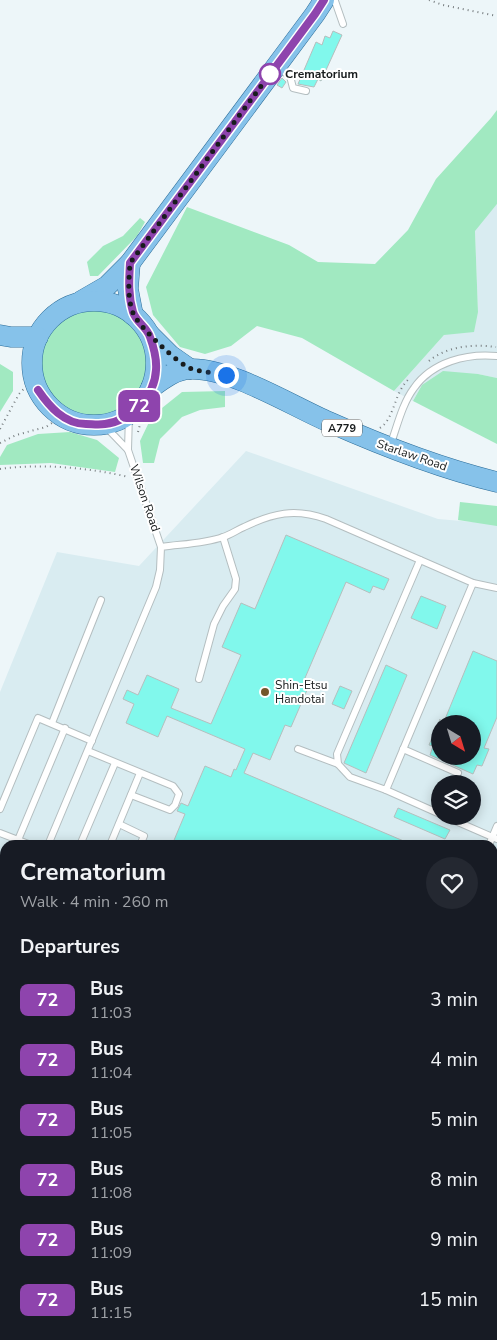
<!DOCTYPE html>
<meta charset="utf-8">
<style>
:root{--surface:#171b24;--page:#242831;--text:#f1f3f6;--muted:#9ea1a6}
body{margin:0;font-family:"Nunito Sans",sans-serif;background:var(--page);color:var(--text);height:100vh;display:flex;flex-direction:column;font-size:19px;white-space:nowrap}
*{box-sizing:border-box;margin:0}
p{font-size:16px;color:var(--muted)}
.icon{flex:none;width:28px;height:28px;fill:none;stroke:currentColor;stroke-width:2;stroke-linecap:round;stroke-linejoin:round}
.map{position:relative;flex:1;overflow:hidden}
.details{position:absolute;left:0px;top:840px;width:498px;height:500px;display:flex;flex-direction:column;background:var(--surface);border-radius:15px 15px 0 0;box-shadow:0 2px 12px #0003}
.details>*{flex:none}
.badge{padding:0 10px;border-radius:8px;font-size:18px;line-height:32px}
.needle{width:32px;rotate:142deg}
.buttons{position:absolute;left:431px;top:715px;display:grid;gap:10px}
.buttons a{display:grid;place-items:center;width:50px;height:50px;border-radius:50%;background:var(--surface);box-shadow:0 2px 12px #0003;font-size:25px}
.you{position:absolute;width:25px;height:25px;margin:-12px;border:4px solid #fff;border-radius:50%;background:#1a73e8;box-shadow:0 0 0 8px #1a73e833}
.map>.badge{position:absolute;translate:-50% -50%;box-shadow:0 0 0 2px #fff}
h2{padding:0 20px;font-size:19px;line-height:45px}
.round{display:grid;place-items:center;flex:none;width:52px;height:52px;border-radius:26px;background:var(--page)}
.head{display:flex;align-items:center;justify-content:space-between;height:85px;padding:0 20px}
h1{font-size:24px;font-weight:700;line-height:38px}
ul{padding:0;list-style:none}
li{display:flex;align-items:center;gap:15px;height:60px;padding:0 20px}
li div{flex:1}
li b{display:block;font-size:19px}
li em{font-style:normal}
li .badge{min-width:55px;font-weight:700;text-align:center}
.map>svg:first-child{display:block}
.built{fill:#d9ecf1;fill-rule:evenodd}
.green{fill:#a1e9c1}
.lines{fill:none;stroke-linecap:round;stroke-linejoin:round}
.stream{stroke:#aabefa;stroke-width:3}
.building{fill:#81f8ec;stroke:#b5bfbe}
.service-casing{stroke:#b4bec0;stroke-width:8}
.tertiary-casing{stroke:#b4bec0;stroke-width:16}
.primary-casing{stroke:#2c6d99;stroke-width:21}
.path{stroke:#787e80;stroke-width:2;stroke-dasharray:1 4;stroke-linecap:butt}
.service{stroke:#fff;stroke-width:6}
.tertiary{stroke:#fff;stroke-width:15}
.primary{stroke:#86c2ea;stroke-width:20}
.line-casing{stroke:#fff;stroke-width:11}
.line{stroke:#8e44ad;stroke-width:8}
.walk{stroke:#181c1d;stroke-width:5;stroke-dasharray:0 9}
.stop-dot{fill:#fff;stroke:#8e44ad;stroke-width:2.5}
.poi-dot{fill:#73562a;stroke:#fff;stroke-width:2}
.labels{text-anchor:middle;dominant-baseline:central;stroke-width:4;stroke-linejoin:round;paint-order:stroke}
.shield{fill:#fff;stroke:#5d6061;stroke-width:1}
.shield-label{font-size:11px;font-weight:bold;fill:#181c1d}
.stop-label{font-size:12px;font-weight:bold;fill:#181c1d;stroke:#fff;text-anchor:start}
.street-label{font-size:12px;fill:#181c1d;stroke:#fff}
.poi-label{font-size:12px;fill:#181c1d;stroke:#fff;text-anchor:start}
</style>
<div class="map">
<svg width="497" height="1340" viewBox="0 0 497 1340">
<rect width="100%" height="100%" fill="#edf6f9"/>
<g class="built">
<polygon points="497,204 497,378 478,374 422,385 413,401 394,391 444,335 478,312 475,230"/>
<path d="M246,451L438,519L497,524V1113L492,1111V845H5V1077L0,1078V692L57,552L139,566ZM440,724H472V756H440ZM440,784H472V816H440Z"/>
</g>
<g class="green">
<polygon points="497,110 497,204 475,231 478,312 474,332 444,335 394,391 302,338 257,326 231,346 205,354 180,347 153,315 146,287 187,207 289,245 318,262 375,264 408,230 436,179 491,118"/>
<polygon points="140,218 145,222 137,236 98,276 90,276 87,262 103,246 123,236"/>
<circle cx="94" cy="363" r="56"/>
<polygon points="0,364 13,372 13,391 0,412"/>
<polygon points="443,371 478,374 497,378 497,444 413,401 422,385"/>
<polygon points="225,391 225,407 200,410 182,417 160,439 154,463 143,463 140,441 152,416 182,392"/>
<polygon points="70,432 97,440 119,458 115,472 51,463 0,465 0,457 7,445 38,434"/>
<polygon points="460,502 497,506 497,526 458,520"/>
<polygon points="0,883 5,887 5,939 0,934"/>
<polygon points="204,1335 255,1335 258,1340 205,1340"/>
<polygon points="280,1335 312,1335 308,1340 282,1340"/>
</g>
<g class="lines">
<polyline class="stream" points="492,1148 497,1143"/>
</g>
<g class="building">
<polygon points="333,31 342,35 321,81 318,79 314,87 298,84 316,42 322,45 325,36 330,38"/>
<polygon points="282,78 286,82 282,88 277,85"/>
<polygon points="286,535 389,579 384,590 373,586 370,593 346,582 305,678 311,681 291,727 285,725 270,760 253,753 244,773 413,845 172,845 185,814 177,811 181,803 188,806 205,766 231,777 234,769 236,770 245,749 167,716 158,737 126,723 134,704 123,699 127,690 138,695 147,675 179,689 171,708 211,724 241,655 222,647 241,603 255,609"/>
<polygon points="421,596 446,606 437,629 411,618"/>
<polygon points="473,651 497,661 497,717 484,748 489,749 482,766 477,765 473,774 430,755 433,746 429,745 440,719 440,756 472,756 472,724 443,724"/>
<polygon points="386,665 407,675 366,773 344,763"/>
<polygon points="340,686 352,691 344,709 332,704"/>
<polygon points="398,808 450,830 445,839 394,817"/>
</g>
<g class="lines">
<defs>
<g id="service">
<polyline points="333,0 335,1 343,24"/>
<polyline points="277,67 290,76 293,88 306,91"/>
<polyline points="104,425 128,450 129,414"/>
<path d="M390,446C397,427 402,404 414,388C432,362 467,353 497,356"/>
<polyline points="128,450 161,547"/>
<polyline points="199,679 214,624 223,606 235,589 236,579 223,537"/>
<polyline points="52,723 101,600"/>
<polyline points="298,749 338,764 337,754 420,560"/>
<polyline points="403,749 458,773"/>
<polyline points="88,751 173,786 179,794 175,805 170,810 131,795"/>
<polyline points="338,764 350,777 386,790 473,583"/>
<polyline points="386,790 440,814"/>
<polyline points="0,809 38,718 92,741"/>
<polyline points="444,816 497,839"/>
<polyline points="119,824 144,836 140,845"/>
<polyline points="0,833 31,845"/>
<polyline points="18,840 65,728"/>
<path d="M48,845L156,587L160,570L161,547C181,544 203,544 223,537C230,535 237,530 244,527C273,513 295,508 326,519L473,583L497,588"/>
<polyline points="80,845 115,763"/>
<polyline points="110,845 140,773"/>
<polyline points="489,845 497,826"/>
<polyline points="4,974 5,975"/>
<polyline points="0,1045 5,1050"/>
</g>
<g id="tertiary">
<polyline points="0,1106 5,1104"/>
<polyline points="268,1335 270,1340"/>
</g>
<g id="primary">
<polyline points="130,263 128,289 133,315"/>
<polyline points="81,301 107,286 130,263 315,14 324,0"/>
<circle cx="94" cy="363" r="62"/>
<polyline points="0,335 11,337 38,337"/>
<polyline points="150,335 170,355 190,369"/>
<path d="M151,388C163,379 176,369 191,369C231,368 292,406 329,422C383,446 439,468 497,482"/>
</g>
</defs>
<use href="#service" class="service-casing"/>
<use href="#tertiary" class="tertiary-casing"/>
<use href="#primary" class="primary-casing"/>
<g class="path">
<polyline points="429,0 443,5 497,16"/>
<path d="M429,361C447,346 473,344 496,347"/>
<path d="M380,428C395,418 394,392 409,379"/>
<polyline points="0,429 19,394 34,378"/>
<polyline points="138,432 142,417 151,402"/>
<polyline points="0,443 16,435 46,427 62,416"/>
<path d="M0,469C40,463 90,468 129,477"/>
<polyline points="0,871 5,876"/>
<polyline points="0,1088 5,1086"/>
<polyline points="492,1201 497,1200"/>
<polyline points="492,1284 497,1283"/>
<polyline points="492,1315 497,1305"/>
<polyline points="385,1335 388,1340"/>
<polyline points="331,1340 334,1335"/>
<polyline points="485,1340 486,1335"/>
</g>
<use href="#service" class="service"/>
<use href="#tertiary" class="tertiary"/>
<use href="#primary" class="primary"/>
</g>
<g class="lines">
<defs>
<path id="line" d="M38,390C49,406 64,424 86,424C92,424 98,425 105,424C130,421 155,396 156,370C157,358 154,348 150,337C147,327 136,322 133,312C128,295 129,280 130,263L315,14L324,0"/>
</defs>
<use href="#line" class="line-casing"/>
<use href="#line" class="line"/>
<path class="walk" d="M226,375C215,373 202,372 192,369C179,365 138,326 133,313C127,297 129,280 130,263L270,74"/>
</g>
<circle class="stop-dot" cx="270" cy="74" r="10"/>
<circle class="poi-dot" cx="265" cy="692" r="5"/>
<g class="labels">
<rect class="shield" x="322" y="419.5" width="40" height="17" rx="4"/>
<g class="shield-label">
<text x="342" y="428">A779</text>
</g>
<g class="stop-label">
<text x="285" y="74">Crematorium</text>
</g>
<g class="street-label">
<text transform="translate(412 455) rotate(19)">Starlaw Road</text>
<text transform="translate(145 498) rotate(71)">Wilson Road</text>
</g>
<g class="poi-label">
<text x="275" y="685">Shin-Etsu<tspan x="275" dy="14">Handotai</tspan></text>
</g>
</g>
</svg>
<div class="buttons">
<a><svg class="needle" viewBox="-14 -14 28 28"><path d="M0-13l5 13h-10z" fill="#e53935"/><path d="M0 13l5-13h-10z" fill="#9ea1a6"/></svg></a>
<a><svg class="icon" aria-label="layers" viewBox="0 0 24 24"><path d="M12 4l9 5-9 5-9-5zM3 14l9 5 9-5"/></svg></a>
</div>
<div class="you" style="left:226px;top:375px"></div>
<b class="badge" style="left:139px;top:406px;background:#8e44ad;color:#fff">72</b>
<section class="details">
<div class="head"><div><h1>Crematorium</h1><p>Walk · 4 min · 260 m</p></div><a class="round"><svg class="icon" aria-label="heart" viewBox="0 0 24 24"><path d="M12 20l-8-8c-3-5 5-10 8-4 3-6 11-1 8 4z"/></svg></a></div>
<h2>Departures</h2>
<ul>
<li><span class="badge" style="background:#8e44ad;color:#fff">72</span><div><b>Bus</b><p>11:03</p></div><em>3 min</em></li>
<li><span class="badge" style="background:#8e44ad;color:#fff">72</span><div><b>Bus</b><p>11:04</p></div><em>4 min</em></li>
<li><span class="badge" style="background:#8e44ad;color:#fff">72</span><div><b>Bus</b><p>11:05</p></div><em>5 min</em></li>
<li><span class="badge" style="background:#8e44ad;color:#fff">72</span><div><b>Bus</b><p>11:08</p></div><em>8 min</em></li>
<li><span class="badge" style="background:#8e44ad;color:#fff">72</span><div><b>Bus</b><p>11:09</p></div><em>9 min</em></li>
<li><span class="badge" style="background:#8e44ad;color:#fff">72</span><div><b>Bus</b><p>11:15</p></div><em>15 min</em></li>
</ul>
</section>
</div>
